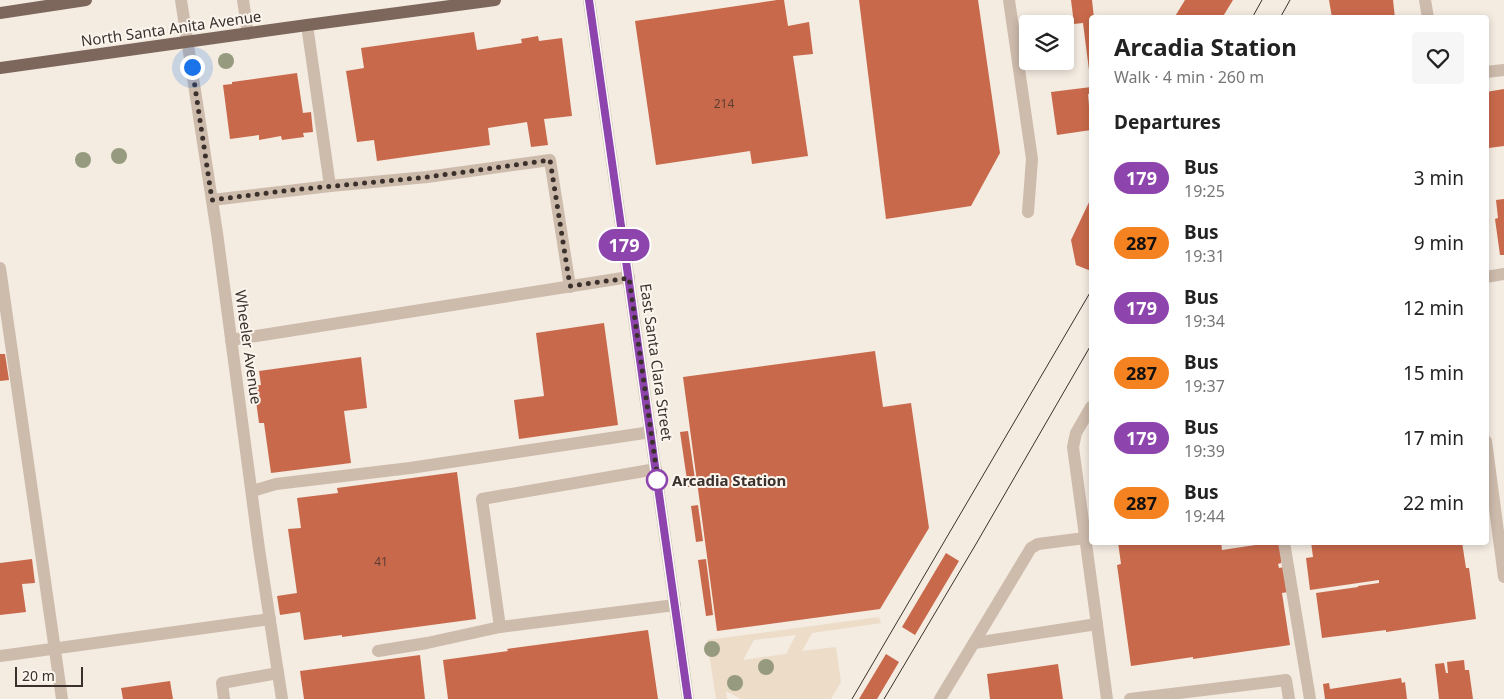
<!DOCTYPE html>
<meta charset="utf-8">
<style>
:root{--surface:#fff;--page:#f6f6f6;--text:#222;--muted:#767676}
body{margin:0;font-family:"Noto Sans",sans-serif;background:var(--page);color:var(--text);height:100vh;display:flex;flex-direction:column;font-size:19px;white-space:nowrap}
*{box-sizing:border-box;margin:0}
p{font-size:16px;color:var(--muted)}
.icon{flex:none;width:28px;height:28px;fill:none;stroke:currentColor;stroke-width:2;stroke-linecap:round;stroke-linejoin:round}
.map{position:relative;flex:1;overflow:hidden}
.panel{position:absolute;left:1089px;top:15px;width:400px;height:530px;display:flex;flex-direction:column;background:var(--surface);border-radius:5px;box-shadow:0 2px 8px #0003}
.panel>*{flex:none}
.badge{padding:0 10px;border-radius:16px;font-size:18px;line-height:32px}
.buttons{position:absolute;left:1019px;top:15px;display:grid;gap:10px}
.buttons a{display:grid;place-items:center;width:55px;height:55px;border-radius:5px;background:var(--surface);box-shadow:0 2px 8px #0003;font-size:25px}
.scale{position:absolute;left:15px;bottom:12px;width:68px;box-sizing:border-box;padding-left:5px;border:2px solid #3b302b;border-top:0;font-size:14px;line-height:18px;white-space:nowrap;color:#3b302b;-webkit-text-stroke:4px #fbf5ee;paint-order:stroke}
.you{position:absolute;width:25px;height:25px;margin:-12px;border:4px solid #fff;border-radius:50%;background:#1a73e8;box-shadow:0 0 0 8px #1a73e833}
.map>.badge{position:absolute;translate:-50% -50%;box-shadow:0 0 0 2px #fff}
h2{padding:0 25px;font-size:19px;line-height:45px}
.round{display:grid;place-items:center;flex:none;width:52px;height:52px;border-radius:5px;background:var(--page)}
.overview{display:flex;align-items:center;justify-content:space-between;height:85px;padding:0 25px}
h1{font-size:24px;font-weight:700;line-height:38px}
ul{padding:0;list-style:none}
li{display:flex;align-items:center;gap:15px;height:65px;padding:0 25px}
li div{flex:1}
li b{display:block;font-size:19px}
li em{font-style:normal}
li .badge{min-width:55px;font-weight:700;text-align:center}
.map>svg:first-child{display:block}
.plaza{fill:#ecdcc8;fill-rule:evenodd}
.building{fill:#c8694b}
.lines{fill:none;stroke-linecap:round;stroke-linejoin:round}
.minor{stroke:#cdbbac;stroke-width:12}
.major{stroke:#7d675c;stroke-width:12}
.tram{stroke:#3b302b;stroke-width:1}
.tree{fill:#969b7f}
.line-casing{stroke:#fff;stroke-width:11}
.line{stroke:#8e44ad;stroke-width:8}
.walk{stroke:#3b302b;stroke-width:5;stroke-dasharray:0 9}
.stop-dot{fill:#fff;stroke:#8e44ad;stroke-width:2.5}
.labels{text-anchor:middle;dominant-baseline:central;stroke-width:4;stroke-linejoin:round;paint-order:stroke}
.number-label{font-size:12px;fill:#5e3e33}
.street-label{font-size:15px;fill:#3b302b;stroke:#fbf5ee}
.stop-label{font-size:15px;font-weight:bold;fill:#3b302b;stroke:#fbf5ee;text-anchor:start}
</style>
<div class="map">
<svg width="1504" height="699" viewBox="0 0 1504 699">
<rect width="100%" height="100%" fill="#f4ebe1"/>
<path class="plaza" d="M879,617L881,623L812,633L802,651L836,647L841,682L831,699H741L726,691L727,699H716L707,640ZM796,635L786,654L743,660L754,640Z"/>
<g class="building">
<polygon points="777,0 784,0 788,26 809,22 813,54 793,56 808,156 752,164 750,151 656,165 635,21"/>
<polygon points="859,0 978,0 1000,153 971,206 886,219"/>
<polygon points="1071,0 1092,0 1094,18 1091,18 1091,70 1089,70 1083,23 1074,24"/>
<polygon points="1185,0 1233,0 1222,18 1174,18"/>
<polygon points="1329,0 1393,0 1395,18 1332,18"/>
<polygon points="474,32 477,50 522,43 521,39 538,36 539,41 562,38 572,116 544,119 548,145 531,147 527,122 488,128 490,145 377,161 374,140 357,142 346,71 364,68 361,48"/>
<polygon points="297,73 303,113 311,112 313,132 303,133 304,137 282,140 281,136 259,140 259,135 230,139 223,85 232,84 232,82"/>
<polygon points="1091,87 1091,94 1088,94 1091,130 1057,135 1051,92"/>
<polygon points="1504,89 1504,146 1489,148 1486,124 1486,92"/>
<polygon points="1091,198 1091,271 1076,265 1071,240"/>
<polygon points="1504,199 1504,255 1500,255 1495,219 1498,218 1496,200"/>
<polygon points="604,323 618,425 519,439 514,400 544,396 536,333"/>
<polygon points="875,351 883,407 911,403 929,528 880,609 717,631 683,377"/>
<polygon points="0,354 5,354 9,380 0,381"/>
<polygon points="361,357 367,408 344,411 351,463 271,473 264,423 259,423 254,386 261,385 259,371"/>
<polygon points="688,431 696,486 688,487 680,432"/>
<polygon points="457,472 476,619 342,637 342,635 304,640 300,612 280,615 277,596 297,593 288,529 301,528 297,498 338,493 337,488"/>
<polygon points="698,505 703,541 696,542 691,506"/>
<polygon points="1118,542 1221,542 1222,550 1275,542 1275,545 1281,544 1281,563 1278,564 1279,568 1285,567 1288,592 1282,593 1290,645 1193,659 1193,657 1131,666 1117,565 1121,564"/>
<polygon points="1311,542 1462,542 1466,568 1469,568 1476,619 1386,632 1386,630 1322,638 1316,593 1358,587 1358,586 1379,583 1379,580 1310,590 1306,558 1313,557"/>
<polygon points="946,553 959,561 915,635 902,627"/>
<polygon points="32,559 35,583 22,584 26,612 0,615 0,563"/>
<polygon points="706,559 713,615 706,616 698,560"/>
<polygon points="648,630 658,699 448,699 443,660 508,651 507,649"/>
<polygon points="886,654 899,662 877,699 859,699"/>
<polygon points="420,655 425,699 304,699 300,671"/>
<polygon points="1464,660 1465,670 1469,670 1473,699 1439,699 1435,664 1444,663 1446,673 1448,673 1447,662"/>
<polygon points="1058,664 1063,699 990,699 987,674"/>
<polygon points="1401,678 1402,683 1405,682 1407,699 1325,699 1323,684 1329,683 1330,689"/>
<polygon points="170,681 173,699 123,699 121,688"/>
</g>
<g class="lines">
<g class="minor">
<polyline points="181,0 217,233 259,549 282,699"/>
<polyline points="243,0 248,34"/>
<polyline points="589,0 688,699"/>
<polyline points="1009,0 1032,159 1028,212"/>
<polyline points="1425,0 1428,18"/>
<polyline points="307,25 330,186"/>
<polyline points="1486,72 1504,70"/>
<polyline points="212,200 330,186 427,177 550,160 570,287"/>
<polyline points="0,268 62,699"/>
<polyline points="1486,277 1504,274"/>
<polyline points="231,340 629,277"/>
<polyline points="1091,407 1076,433 1073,447 1107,699"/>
<polyline points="1486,441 1504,577"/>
<polyline points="656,469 482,499 500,627 675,605"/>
<polyline points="252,491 276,484 410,468 651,432"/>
<polyline points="1284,542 1310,699"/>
<polyline points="974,643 1097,624"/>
<polyline points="378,651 427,643 500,627"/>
<polyline points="0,656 270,619"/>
<polyline points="224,699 222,683 278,673"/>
<polyline points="940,699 1031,548 1038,544 1085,538"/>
<polyline points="1130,699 1286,680 1289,699"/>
</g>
<g class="major">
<polyline points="0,13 86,0"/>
<polyline points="0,68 307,25 495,0"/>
</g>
<g class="tram">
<polyline points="1252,18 1262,0"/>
<polyline points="1280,18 1290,0"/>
<polyline points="852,699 1091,291"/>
<polyline points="884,699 976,544 1091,345"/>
</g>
</g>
<g class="tree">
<circle cx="226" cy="61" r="8"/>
<circle cx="119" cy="156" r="8"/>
<circle cx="83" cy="160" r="8"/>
<circle cx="712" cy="649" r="8"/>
<circle cx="766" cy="667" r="8"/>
<circle cx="735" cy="683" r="8"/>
</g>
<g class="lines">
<defs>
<polyline id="line" points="589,0 688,699"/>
</defs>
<use href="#line" class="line-casing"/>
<use href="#line" class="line"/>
<polyline class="walk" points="192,67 212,200 292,190 428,177 550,160 570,286 629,278 659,488 657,480"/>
</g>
<circle class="stop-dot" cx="657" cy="480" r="10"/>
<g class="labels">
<g class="number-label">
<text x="724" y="103">214</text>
<text x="381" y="561">41</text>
</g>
<g class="street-label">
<text transform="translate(171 28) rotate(-8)">North Santa Anita Avenue</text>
<text transform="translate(249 347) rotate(82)">Wheeler Avenue</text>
<text transform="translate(657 362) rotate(82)">East Santa Clara Street</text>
</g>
<g class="stop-label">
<text x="672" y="480">Arcadia Station</text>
</g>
</g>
</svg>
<div class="buttons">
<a><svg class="icon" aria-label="layers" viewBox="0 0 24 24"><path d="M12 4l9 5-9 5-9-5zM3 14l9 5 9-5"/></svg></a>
</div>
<div class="scale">20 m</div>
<div class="you" style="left:192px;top:67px"></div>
<b class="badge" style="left:624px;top:245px;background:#8e44ad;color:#fff">179</b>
<section class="panel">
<div class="overview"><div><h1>Arcadia Station</h1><p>Walk · 4 min · 260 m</p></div><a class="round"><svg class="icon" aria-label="heart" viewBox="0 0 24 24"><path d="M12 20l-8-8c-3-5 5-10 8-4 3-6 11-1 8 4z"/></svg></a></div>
<h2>Departures</h2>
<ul>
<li><span class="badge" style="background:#8e44ad;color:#fff">179</span><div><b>Bus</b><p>19:25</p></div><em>3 min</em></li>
<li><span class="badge" style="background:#f58220;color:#111">287</span><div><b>Bus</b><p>19:31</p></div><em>9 min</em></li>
<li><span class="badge" style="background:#8e44ad;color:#fff">179</span><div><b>Bus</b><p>19:34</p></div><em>12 min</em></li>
<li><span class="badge" style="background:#f58220;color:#111">287</span><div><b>Bus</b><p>19:37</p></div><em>15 min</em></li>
<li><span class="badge" style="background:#8e44ad;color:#fff">179</span><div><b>Bus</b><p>19:39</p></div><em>17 min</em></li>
<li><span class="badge" style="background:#f58220;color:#111">287</span><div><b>Bus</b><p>19:44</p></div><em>22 min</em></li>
</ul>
</section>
</div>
